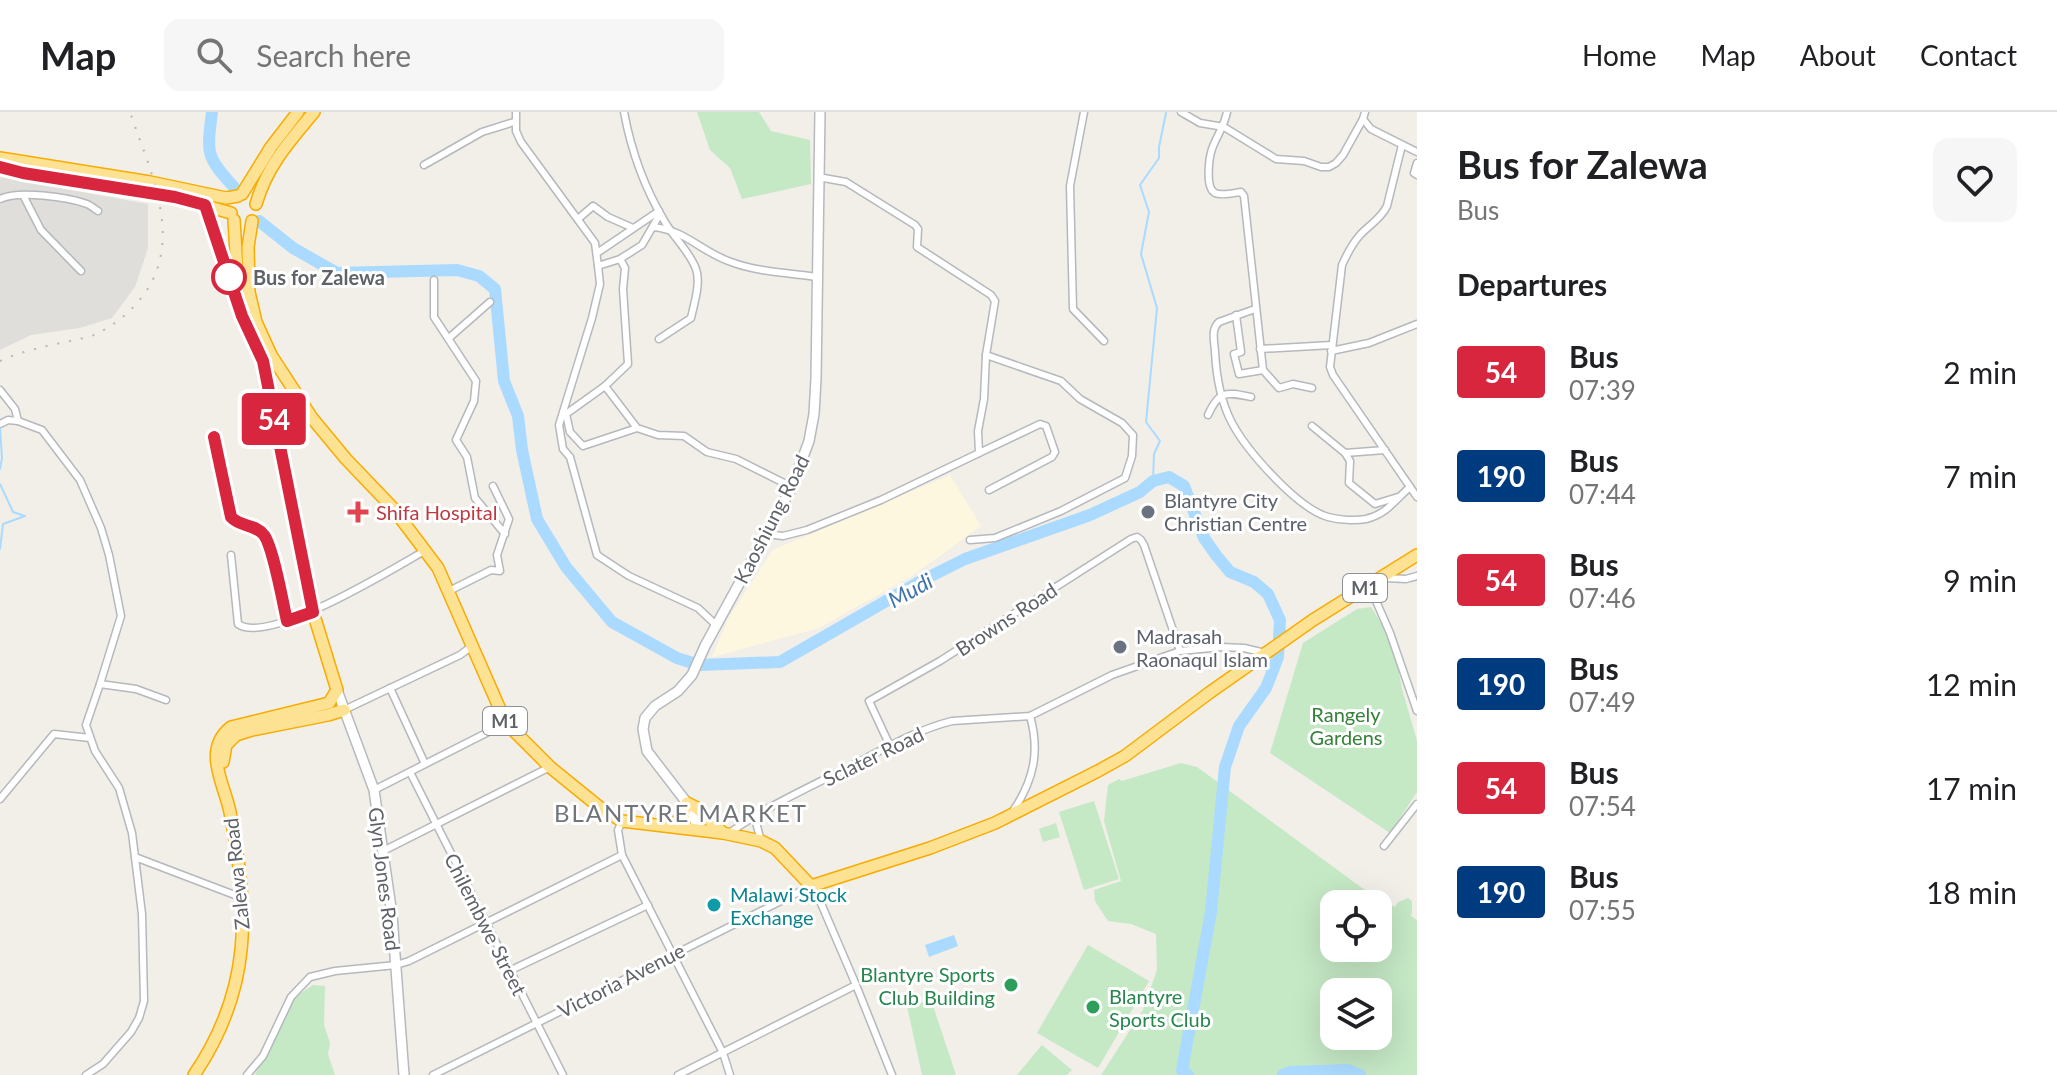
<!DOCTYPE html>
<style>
:root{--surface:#fff;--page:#f6f6f6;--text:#202124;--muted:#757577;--line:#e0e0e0}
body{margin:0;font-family:Lato,sans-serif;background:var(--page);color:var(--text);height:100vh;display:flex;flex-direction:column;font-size:30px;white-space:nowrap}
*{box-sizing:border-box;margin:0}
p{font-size:26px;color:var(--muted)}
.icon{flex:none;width:44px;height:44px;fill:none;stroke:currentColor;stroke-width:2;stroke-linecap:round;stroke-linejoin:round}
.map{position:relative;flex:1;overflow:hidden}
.side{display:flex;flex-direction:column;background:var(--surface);width:640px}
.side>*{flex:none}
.badge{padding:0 16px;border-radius:6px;font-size:28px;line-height:52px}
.buttons{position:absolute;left:1320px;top:778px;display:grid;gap:16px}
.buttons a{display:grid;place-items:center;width:72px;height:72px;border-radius:16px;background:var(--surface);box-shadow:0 8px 32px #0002;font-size:40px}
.map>.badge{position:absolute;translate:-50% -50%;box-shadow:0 0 0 4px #fff}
h2{padding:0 40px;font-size:30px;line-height:72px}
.round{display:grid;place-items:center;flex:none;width:84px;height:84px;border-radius:16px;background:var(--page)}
.summary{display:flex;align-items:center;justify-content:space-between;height:136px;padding:0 40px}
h1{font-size:38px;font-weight:700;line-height:60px}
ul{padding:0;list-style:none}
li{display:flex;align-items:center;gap:24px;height:104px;padding:0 40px}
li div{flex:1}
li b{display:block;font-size:30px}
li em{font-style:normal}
li .badge{min-width:88px;font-weight:700;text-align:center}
header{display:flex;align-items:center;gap:48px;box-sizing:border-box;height:112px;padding:0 40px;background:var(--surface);border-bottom:2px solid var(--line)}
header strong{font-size:38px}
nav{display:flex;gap:44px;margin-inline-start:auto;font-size:28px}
.search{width:560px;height:72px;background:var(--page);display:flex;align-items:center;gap:20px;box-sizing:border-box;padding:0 28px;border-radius:16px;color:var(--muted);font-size:30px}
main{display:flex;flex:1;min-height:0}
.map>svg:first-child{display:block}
.commercial{fill:#fef7e0}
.industrial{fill:#e0deda}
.green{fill:#c5e8c5;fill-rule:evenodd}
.water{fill:#aadaff}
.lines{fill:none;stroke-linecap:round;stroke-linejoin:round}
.stream{stroke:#aadaff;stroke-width:2}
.river{stroke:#aadaff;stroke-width:12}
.street-casing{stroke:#b5b8bc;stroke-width:9}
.secondary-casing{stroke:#b6babf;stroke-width:12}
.highway-casing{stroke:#f9ab00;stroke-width:14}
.street{stroke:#fff;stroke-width:6}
.secondary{stroke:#fff;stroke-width:9}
.highway{stroke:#fde293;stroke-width:11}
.rail{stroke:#b6b7b8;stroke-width:2;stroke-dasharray:2 10;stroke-linecap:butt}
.line-casing{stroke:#fff;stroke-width:18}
.line{stroke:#d7263d;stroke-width:12}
.stop-dot{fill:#fff;stroke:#d7263d;stroke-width:4}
.health-dot{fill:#e0444e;stroke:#fff;stroke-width:3}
.worship-dot{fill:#6b7280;stroke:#fff;stroke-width:3}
.culture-dot{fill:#0f9aa8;stroke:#fff;stroke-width:3}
.leisure-dot{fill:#2e9e5b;stroke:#fff;stroke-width:3}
.labels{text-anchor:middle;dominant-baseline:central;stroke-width:6;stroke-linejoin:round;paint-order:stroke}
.shield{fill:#fff;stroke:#8f9295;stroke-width:2}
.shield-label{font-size:18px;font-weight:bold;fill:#5f6368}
.stop-label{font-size:20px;font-weight:bold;fill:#5f6368;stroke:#fff;text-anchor:start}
.worship-label{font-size:20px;fill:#5b616d;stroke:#fff;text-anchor:start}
.health-label{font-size:20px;fill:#be3a42;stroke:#fff;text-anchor:start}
.street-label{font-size:20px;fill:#5f6368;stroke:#fff}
.park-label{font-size:20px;fill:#348238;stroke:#fff}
.culture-label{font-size:20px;fill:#0d838f;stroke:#fff;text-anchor:start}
.leisure-label{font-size:20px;fill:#27864d;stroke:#fff;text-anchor:end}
.water-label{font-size:22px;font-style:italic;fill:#4174aa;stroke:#fff}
.quarter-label{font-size:24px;letter-spacing:2px;fill:#70757a;stroke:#fff}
</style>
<header>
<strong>Map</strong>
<div class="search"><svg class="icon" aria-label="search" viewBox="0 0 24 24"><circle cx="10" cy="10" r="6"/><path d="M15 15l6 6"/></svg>Search here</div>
<nav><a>Home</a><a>Map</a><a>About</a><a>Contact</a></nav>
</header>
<main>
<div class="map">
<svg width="1417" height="963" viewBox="0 0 1417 963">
<rect width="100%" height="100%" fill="#f1efe8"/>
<polygon class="commercial" points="950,363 981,414 912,464 819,516 712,545 729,505 773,438"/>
<polygon class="industrial" points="0,65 148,92 148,136 135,175 112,206 80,216 31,223 0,238"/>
<g class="green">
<polygon points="697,0 759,0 771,19 810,28 811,72 742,87 730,56 710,38"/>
<polygon points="1371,495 1393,529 1402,577 1417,629 1417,680 1390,721 1270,641 1303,531 1357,497"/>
<path d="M1181,651L1197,655L1362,776L1395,795L1398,790L1408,786L1412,789V801L1411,804L1417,808V963H1101L1143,898L1157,858L1156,822L1131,812L1108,809L1095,789L1094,778L1121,769L1104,709L1108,673L1119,667L1122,669ZM1334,792H1378V836H1334ZM1334,880H1378V924H1334Z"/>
<polygon points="1094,689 1119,767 1084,778 1059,700"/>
<polygon points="1056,711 1060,725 1043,730 1039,717"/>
<polygon points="1088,833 1149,869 1098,956 1037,921"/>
<polygon points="313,873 325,874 324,913 330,931 328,942 335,963 255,963 294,886"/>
<polygon points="931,888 956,963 922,963 907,894"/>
<polygon points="1042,933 1072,958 1067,963 1017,963"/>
</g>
<polygon class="water" points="954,823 958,834 929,845 925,833"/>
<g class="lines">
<g class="stream">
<polyline points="0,317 2,346 0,357"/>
<polyline points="1153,369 1154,342 1160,329 1146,310 1157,196 1141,142 1149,100 1140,73 1159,46 1159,35 1166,1"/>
<polyline points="0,372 13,400 25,404 3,412 0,437"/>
</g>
<g class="river">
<path d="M212,0C207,41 205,44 234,75"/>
<polyline points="259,109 293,136 337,161 457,158 479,164 495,177 504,269 518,304 522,338 537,407 566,455 612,510 677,546 699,553 780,550 921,469 965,447 1090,403 1140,380 1153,369 1169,365 1184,374 1204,426 1216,443 1230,460 1254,470 1268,482 1280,508 1278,545 1266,576 1239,614 1225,655 1211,800 1182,958 1188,963"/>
<polyline points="1283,963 1290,960 1348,958 1360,963"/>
</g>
<defs>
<g id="street">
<polyline points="516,0 516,19 521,30 595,131 598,154 620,147 625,156 623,177 628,252 605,274"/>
<path d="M624,0C631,38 645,77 665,110C674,126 690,140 696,157C701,171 694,192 691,206L659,227"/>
<polyline points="1084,0 1070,74 1073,197 1104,229"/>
<polyline points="1181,0 1200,11 1224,15 1276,47 1304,49 1321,55 1329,55 1336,51 1343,43 1363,7 1365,0"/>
<path d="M1227,0C1224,15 1217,23 1212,37C1209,46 1205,76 1215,81C1221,84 1234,81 1241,80L1244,84L1263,258L1239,262L1234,242L1241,240L1236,203"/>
<polyline points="1363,7 1371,17 1417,40"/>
<path d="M1402,33L1387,94C1381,107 1369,113 1360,123C1352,132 1347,142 1342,153L1330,255L1333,263L1417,385"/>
<polyline points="1417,51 1414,61 1417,63"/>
<polyline points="424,53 482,20 514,10"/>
<polyline points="23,83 41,118 81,159"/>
<path d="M0,87C18,78 68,85 87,92C90,93 95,97 98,99"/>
<polyline points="578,107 593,94 608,105 633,116"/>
<path d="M653,115C686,118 701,140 731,150C758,160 789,161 817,165"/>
<polyline points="597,141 659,99"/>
<polyline points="620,147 642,133 660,102"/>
<polyline points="598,154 600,172 592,206 559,313 563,337 570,345 597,443 629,464 698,496 716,513"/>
<polyline points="434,168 434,205 476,269 474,289 456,328 467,345 475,386 505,422"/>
<path d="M1255,197L1219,210C1211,217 1214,228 1215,239C1216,262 1221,290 1232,311C1247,339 1297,396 1328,405C1339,408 1355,409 1366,407C1387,402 1395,388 1410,375"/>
<polyline points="449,226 490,190"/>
<polyline points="1260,237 1332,233"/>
<polyline points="1331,239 1369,231 1417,212"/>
<polyline points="1263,258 1279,276 1293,272 1312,276"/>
<polyline points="0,278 15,297 18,309"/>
<path d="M1208,303C1219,278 1226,280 1251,285"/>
<polyline points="0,312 8,308 18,309 42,318 80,368 101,416 109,443 121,504 100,572 136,577 166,588"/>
<polyline points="1312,314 1345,341 1385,338"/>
<polyline points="637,316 605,274 566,302 570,320 583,334 637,316 658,323 684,324 707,340 736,347 792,375"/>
<path d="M214,325L231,405C244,419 257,409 268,430L287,509"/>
<polyline points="979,341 1040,312 1046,314 1055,340 1052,345 989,378"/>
<polyline points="1345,341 1350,349 1349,371 1375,392 1398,385"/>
<polyline points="766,422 783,424 807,418 881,388 979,341 978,319 984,287 986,243 995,189 991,183 917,135 918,117 915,113 846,70 818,65"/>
<polyline points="970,428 995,426 1061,399 1125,366 1132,344 1133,323 1122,311 1080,287 1061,269 986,243"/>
<path d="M231,443L238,512C268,534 394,456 426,438"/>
<polyline points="1385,466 1406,467 1417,464"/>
<polyline points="1369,473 1390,521 1417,599"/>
<polyline points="449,479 491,458 500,459 497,443 509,407 493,374"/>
<polyline points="390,576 425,652"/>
<polyline points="344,598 460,543 472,534"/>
<polyline points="890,634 869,589 940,549 1131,427 1137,425 1141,428 1144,433 1180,539"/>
<polyline points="410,660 563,963"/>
<polyline points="374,678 506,611"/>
<polyline points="0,687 54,622 90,626"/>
<path d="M1013,699C1034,668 1040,639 1030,604"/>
<polyline points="754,703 761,729"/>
<polyline points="622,709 618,718 622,743 723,941 730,963"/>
<path d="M728,722C765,695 808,676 849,655C882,638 916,618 952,609L1030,604L1112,563L1180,539L1221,535L1244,536L1265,541"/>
<polyline points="1384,734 1417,692"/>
<polyline points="383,739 550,655"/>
<polyline points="135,745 240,785"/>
<polyline points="509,859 648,793"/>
<polyline points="86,963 103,952 131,920 139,906 144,889 142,802 132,721 119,676 95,639 86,613 100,572"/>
<polyline points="247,963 263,944 291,885 310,865 335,859 396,853 409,849 622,743"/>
<polyline points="433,963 811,774 820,789 856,873 892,963"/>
<polyline points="678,963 856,873"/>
</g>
<g id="secondary">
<polyline points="337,578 374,678 392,803 404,963"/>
<polyline points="699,718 687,691 647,639 643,617 645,606 655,594 678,579 692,563 705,534 792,375 809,329 814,302 816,267 820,0"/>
</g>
<g id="highway">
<polyline points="0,46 150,70 226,86 238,84"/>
<polyline points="0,55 23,61 175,85 231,101"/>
<polyline points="242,82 271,35 298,0"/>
<path d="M256,92C267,54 289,30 314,0"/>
<polyline points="205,93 233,176"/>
<polyline points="252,109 248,135 249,180 256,210 271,243 312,306 346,347 392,395 438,456 506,611 550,655 603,698 622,709 723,721 761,729 775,736 811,774 930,736 995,711 1098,659 1125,644 1209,581 1313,508 1417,443"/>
<polyline points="223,650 226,633 236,623 252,618 328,603 344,598"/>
<polyline points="672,714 683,704 687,691 697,696 723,721"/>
<path d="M194,963C253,876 249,799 230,700C224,671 202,638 231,615L329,591L337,578L313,500L263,249L248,218L239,191L234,108"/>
</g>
</defs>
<use href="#street" class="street-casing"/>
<use href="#secondary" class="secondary-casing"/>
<use href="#highway" class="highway-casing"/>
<use href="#street" class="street"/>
<use href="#secondary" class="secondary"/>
<use href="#highway" class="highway"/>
<path class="rail" d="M0,249C22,239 46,234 70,229C78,227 87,226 94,223C114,214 132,199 145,181C184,125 149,57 130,0"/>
</g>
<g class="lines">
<defs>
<path id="line" d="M0,55L23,61L175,85L205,93L242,204L263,249L313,500L287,509C283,491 273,435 264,423C256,412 240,415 231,405L214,325"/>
</defs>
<use href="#line" class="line-casing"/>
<use href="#line" class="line"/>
</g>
<circle class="stop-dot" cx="229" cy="165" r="16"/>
<path class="health-dot" d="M354 388h8v8h8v8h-8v8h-8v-8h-8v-8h8z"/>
<g class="worship-dot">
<circle cx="1148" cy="400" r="8"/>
<circle cx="1120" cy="535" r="8"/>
</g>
<circle class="culture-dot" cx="714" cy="793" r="8"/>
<g class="leisure-dot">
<circle cx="1011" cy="873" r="8"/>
<circle cx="1093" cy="895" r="8"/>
</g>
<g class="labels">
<g class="shield">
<rect x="1343" y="462" width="44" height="28" rx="6"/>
<rect x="483" y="595" width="44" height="28" rx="6"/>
</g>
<g class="shield-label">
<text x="1365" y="476">M1</text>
<text x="505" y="609">M1</text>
</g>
<g class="stop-label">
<text x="253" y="165">Bus for Zalewa</text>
</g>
<g class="worship-label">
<text x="1164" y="388">Blantyre City<tspan x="1164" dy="23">Christian Centre</tspan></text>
<text x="1136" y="524">Madrasah<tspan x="1136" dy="23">Raonaqul Islam</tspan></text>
</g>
<g class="health-label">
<text x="376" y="400">Shifa Hospital</text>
</g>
<g class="street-label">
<text transform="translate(771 407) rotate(-63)">Kaoshiung Road</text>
<text transform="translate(1006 507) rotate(-33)">Browns Road</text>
<text transform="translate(873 644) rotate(-26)">Sclater Road</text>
<text transform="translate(236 762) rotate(-96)">Zalewa Road</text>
<text transform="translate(385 767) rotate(83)">Glyn Jones Road</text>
<text transform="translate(486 812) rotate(63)">Chilembwe Street</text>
<text transform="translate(621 868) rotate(-27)">Victoria Avenue</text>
</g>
<g class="park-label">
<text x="1346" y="602">Rangely<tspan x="1346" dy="23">Gardens</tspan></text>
</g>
<g class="culture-label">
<text x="730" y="782">Malawi Stock<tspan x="730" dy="23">Exchange</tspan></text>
</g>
<g class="leisure-label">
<text x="995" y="862">Blantyre Sports<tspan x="995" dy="23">Club Building</tspan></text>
<text x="1109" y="884" text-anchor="start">Blantyre<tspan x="1109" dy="23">Sports Club</tspan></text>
</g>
<g class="water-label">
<text transform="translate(910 478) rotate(-29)">Mudi</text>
</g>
<g class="quarter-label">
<text x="681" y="700">BLANTYRE MARKET</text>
</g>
</g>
</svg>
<div class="buttons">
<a><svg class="icon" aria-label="locate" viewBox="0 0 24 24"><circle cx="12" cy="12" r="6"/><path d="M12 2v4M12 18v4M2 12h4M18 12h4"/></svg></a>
<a><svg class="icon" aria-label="layers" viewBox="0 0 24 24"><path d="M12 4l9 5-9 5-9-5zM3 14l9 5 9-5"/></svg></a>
</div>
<b class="badge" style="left:274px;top:307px;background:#d7263d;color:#fff">54</b>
</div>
<section class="side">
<div class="summary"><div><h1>Bus for Zalewa</h1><p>Bus</p></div><a class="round"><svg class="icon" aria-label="heart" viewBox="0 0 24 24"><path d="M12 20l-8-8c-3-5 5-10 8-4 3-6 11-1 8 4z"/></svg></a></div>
<h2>Departures</h2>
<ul>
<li><span class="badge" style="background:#d7263d;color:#fff">54</span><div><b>Bus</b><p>07:39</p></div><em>2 min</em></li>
<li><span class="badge" style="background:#003b80;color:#fff">190</span><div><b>Bus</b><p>07:44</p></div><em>7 min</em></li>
<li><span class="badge" style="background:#d7263d;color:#fff">54</span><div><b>Bus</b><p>07:46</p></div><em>9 min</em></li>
<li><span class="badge" style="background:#003b80;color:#fff">190</span><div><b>Bus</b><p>07:49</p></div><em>12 min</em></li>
<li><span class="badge" style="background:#d7263d;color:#fff">54</span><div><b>Bus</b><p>07:54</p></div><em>17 min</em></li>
<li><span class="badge" style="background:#003b80;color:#fff">190</span><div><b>Bus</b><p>07:55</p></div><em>18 min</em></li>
</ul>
</section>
</main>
